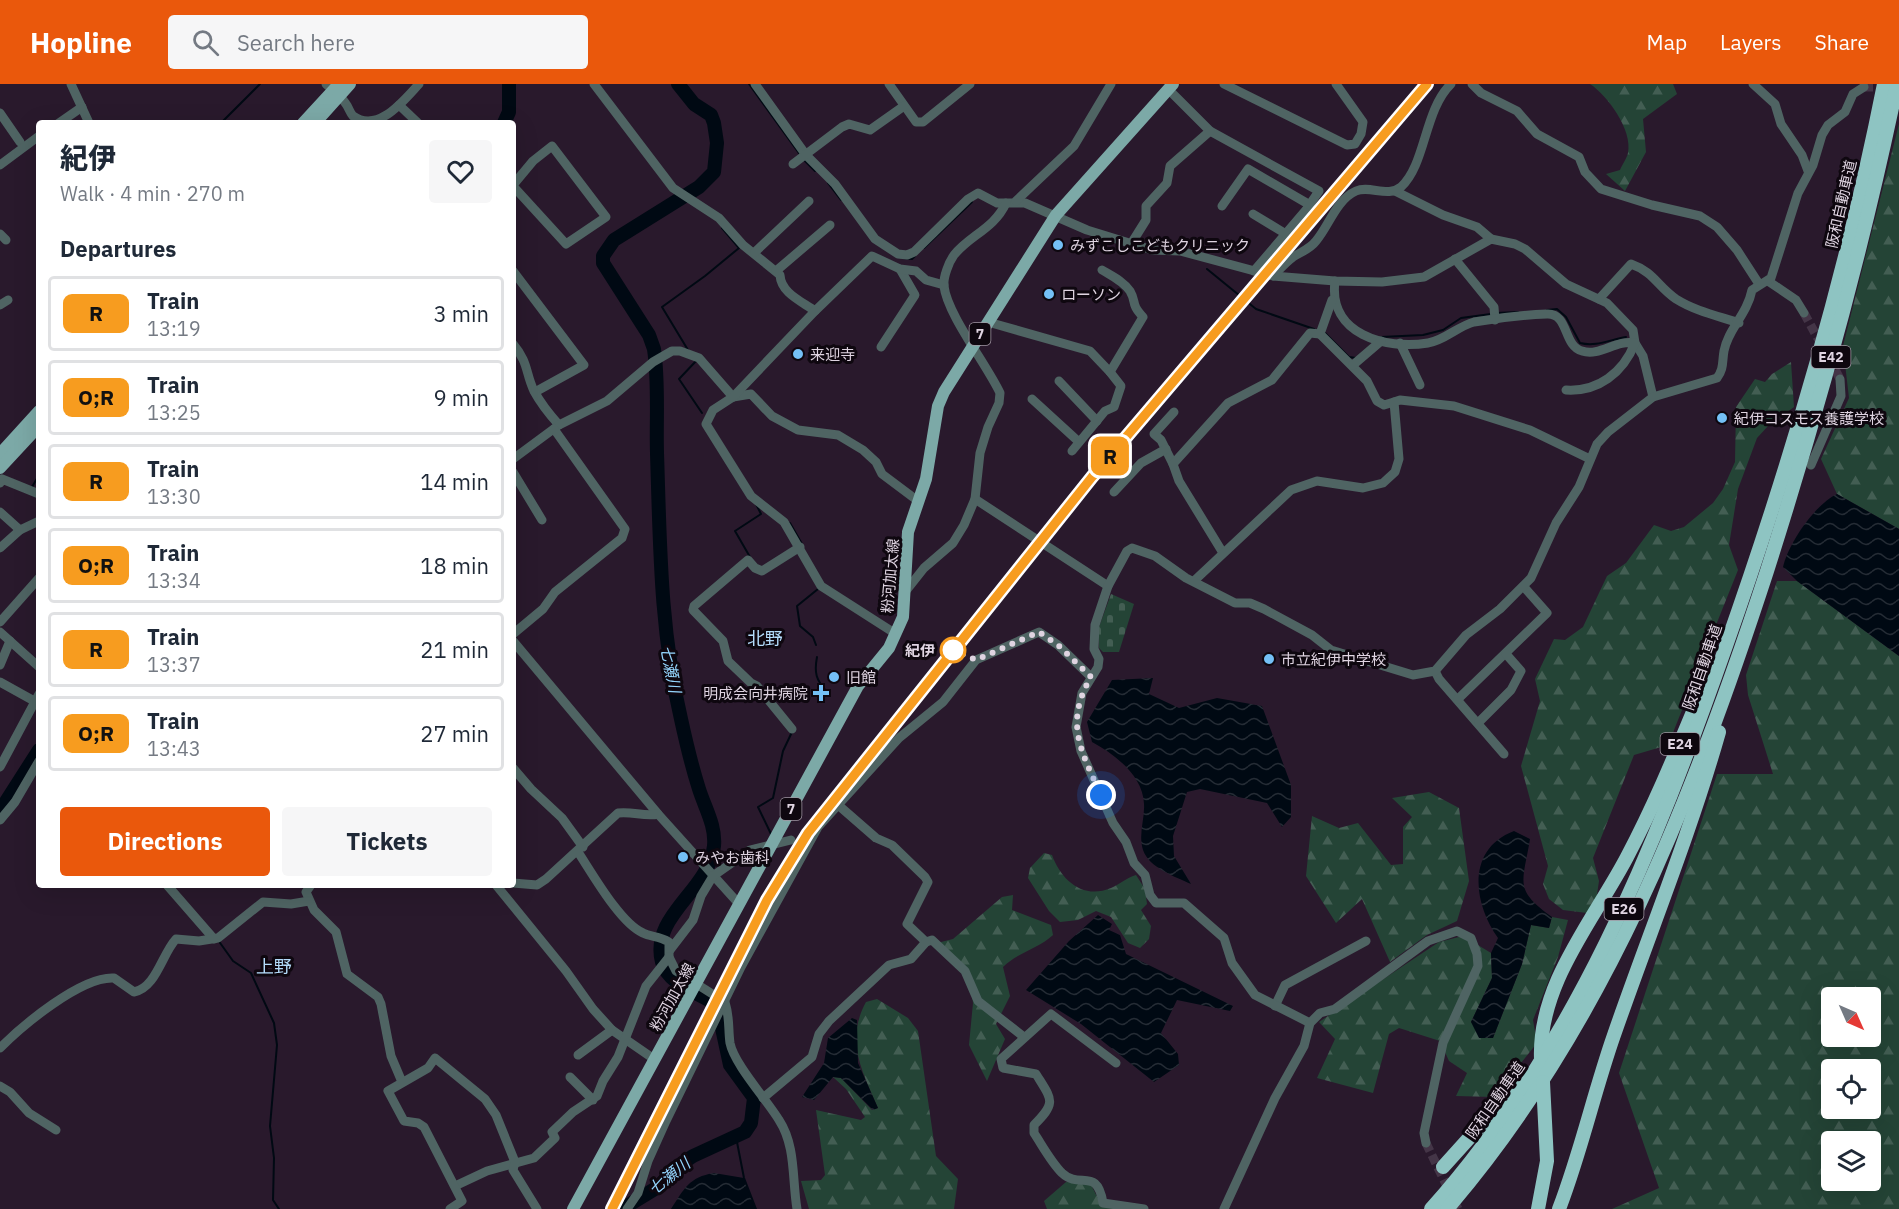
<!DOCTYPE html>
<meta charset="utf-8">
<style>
:root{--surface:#fff;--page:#f6f6f7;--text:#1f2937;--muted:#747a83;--line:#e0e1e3;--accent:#ea580c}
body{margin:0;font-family:"IBM Plex Sans","Noto Sans JP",sans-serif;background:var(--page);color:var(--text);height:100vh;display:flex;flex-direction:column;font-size:22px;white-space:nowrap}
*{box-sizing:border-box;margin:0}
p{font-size:20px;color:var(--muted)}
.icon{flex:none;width:33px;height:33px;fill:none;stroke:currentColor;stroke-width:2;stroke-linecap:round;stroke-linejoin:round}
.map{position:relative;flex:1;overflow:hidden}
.sheet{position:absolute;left:36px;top:36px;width:480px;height:768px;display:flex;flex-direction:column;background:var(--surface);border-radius:6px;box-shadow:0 6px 24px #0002}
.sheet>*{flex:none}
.badge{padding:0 12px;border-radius:9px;font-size:21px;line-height:39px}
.needle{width:39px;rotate:135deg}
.buttons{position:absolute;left:1821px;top:903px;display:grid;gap:12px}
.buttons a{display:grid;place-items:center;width:60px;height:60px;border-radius:6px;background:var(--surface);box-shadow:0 6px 24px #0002;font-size:30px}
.you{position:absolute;width:30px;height:30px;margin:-15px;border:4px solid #fff;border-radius:50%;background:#1a73e8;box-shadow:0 0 0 9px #1a73e833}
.map>.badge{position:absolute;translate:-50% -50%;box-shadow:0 0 0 3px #fff}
h2{padding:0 24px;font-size:22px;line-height:54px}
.round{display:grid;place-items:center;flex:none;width:63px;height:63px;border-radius:6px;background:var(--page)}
.head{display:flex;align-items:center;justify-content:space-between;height:102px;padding:0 24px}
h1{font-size:28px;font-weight:800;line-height:45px}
.action{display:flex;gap:12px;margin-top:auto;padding:12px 24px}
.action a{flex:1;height:69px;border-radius:6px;background:var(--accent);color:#fff;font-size:24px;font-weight:800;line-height:69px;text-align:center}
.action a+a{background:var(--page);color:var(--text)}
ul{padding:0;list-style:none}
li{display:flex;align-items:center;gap:18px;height:75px;margin:0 12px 9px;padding:0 12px;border:3px solid var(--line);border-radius:6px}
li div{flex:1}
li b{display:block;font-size:22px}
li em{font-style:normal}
li .badge{min-width:66px;font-weight:700;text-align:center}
header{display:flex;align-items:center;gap:36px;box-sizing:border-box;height:84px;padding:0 30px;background:var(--accent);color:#fff}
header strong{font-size:28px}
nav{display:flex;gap:33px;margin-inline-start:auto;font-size:21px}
.search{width:420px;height:54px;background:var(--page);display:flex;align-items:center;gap:15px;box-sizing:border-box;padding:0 21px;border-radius:6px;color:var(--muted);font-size:22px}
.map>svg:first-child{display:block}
.forest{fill:url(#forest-firs);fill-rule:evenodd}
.cemetery{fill:url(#cemetery-stones)}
.water{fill:url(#water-waves)}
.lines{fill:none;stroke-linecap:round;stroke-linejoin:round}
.stream{stroke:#000913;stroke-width:2}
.river{stroke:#000913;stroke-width:14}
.minor-tunnel{stroke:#443547;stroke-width:9;stroke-dasharray:9 4.5;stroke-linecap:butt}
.minor{stroke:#4f6463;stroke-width:9}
.major{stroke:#7ca9a7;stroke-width:12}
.highway{stroke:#8ec4c2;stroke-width:14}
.rail-casing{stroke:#807282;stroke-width:4.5}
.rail{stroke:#0e070f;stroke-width:2;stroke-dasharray:7;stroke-linecap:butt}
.line-casing{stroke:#fff;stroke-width:14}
.line{stroke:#f79c1f;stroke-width:9}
.walk{stroke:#dfd4e1;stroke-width:6;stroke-dasharray:0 10.8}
.poi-dot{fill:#74c0f6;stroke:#0e070f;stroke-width:2}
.stop-dot{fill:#fff;stroke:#f79c1f;stroke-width:3}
.labels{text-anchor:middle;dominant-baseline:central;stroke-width:6;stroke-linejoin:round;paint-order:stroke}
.shield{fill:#0e070f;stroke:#a096a2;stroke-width:1.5}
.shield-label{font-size:14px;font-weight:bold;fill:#dfd4e1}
.street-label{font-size:15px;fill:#dfd4e1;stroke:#0e070f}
.poi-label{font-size:15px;fill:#dfd4e1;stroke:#0e070f;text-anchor:start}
.stop-label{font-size:15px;font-weight:bold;fill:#dfd4e1;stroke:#0e070f;text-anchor:end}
.water-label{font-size:16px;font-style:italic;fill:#93d4fc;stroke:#0e070f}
.quarter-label{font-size:18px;fill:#b4dcfb;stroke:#0e070f}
</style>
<header>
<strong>Hopline</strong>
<div class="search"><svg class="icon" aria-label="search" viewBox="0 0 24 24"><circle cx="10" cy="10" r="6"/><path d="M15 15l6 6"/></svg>Search here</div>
<nav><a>Map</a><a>Layers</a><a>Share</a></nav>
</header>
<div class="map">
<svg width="1899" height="1125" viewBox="0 0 1899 1125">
<defs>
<pattern id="forest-firs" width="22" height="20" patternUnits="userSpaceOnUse" patternTransform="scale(1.5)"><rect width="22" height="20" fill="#244436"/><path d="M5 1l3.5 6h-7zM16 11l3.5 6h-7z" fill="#435e53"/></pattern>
<pattern id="cemetery-stones" width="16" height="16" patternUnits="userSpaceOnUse" patternTransform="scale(1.5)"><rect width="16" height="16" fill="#244436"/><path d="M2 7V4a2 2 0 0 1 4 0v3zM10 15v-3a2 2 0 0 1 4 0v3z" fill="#435e53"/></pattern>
<pattern id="water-waves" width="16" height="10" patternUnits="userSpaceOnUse" patternTransform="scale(1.5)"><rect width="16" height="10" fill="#000913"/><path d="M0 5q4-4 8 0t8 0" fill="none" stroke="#252c35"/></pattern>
</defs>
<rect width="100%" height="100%" fill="#29192c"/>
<g class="forest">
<path d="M1590,0H1673L1677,10L1643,35L1646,68L1625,107L1606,90L1620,86C1622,81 1627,74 1628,69C1633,46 1607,11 1590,0Z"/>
<polygon points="1899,40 1899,445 1837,410 1821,375 1849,314 1843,262"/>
<polygon points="1791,278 1794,323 1768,342 1757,354 1738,405 1729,461 1738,486 1668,661 1634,671 1593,774 1599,797 1596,817 1587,829 1563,826 1549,815 1543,800 1548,782 1521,682 1540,617 1535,595 1554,555 1565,556 1583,543 1607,492 1626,479 1654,441 1671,447 1684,443 1713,419 1723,405 1735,378 1736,323 1755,295 1765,298 1772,290"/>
<path d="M1777,497H1797L1899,572V1125H1612L1659,1104L1619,989L1717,690H1773L1748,611L1746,591ZM1832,914H1870V952H1832ZM1832,986H1870V1024H1832ZM1832,1058H1870V1096H1832Z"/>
<polygon points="1429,708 1459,724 1469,797 1457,837 1427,851 1390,878 1362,815 1336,839 1306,792 1312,732 1339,744 1358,739 1391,781 1403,780 1403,743 1412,733 1392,714"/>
<path d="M1044,769L1052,771C1061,796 1083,816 1111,804C1120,800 1126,794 1136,791L1145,805L1147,820L1141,826L1151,842L1149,855L1140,864L1128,859L1111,833L1096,827L1078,836L1060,838L1049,827L1028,794L1030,784Z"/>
<path d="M1013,811L1012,826L1051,841L1053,851C1038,865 1018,868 1003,883L1010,912L996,940L1005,955L987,997L969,961L973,919L969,888L937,859L953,855L1002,813Z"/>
<polygon points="1552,833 1568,836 1558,873 1533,936 1537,959 1494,1013 1456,1012 1467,989 1449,977 1440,957 1399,944 1389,950 1373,1009 1317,994 1335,955 1319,938 1439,858 1463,852 1491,869 1492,894 1471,938 1493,954 1522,880 1531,841 1549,844"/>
<path d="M877,915L908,934L918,947L936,1072L958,1095L954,1125H809L801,1097L821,1096L825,1091L816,1026L861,1036L865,1033L846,1005L833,993L841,994L872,1026L878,1024C862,987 845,957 866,918Z"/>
<polygon points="1066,1098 1090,1099 1101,1120 1121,1125 1047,1125 1044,1117"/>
</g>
<polygon class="cemetery" points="1111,510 1134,520 1119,568 1103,568 1099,564 1099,543"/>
<g class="water">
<path d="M1837,410L1899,445V572L1797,497L1783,483C1788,460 1815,420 1837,410Z"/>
<path d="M1153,594L1149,610L1179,624L1217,614L1262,622L1291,701V733L1282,743L1267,719L1200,705L1187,708L1173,752L1174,772L1191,800C1176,793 1149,784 1143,766C1138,750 1145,735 1144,720C1143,691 1114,670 1092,658L1087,638L1112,596Z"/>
<path d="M1514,747L1530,755C1523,799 1513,805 1552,833L1549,844L1531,841L1522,880L1493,954H1479L1471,938L1492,894L1491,869L1498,854C1473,819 1466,765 1514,747Z"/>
<polygon points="1098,831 1112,840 1109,846 1120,851 1126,870 1233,922 1230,927 1177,916 1161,949 1178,970 1179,981 1154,998 1081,940 1026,906 1069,857"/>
<polygon points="852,934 857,936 858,979 878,1024 873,1026 841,994 833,993 814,1016 802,1013 824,979 828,954"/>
<path d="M714,1089L744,1094L756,1125H671C684,1105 689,1093 714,1089Z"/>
</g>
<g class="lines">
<g class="stream">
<polyline points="749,0 801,72"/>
<polyline points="221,39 260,0"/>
<polyline points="804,76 815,87"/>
<polyline points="828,99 841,116"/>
<polyline points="924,164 972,118"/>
<polyline points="902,174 912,175 915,172"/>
<polyline points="1207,185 1256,225 1314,245"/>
<path d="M1547,226L1557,225L1566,233L1580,259C1596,263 1609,256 1626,253"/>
<polyline points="1496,229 1518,228"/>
<polyline points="1325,249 1349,273 1356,274"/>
<polyline points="1381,253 1423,251 1443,246 1461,234 1491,230"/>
<polyline points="688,266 662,223 705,192 739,164 722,144"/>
<polyline points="697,276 679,295 702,329"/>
<polyline points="32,403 39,391"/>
<polyline points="790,439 802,460"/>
<polyline points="750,473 735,447 761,430 756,420"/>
<polyline points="816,561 813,553 800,542 797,522 818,505"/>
<path d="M817,573C814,589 816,596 827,608"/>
<polyline points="771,750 758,723 773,714 783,667 792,648"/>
<polyline points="218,856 233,877 251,889 274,939 277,961 270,1042 274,1074 273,1116 279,1125"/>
<polyline points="736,1053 744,1094 756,1125"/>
</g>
<g class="river">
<polyline points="504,39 509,28 509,0"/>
<polyline points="0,727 39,666"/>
<path d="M622,1125L658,1103L678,1082L693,1072L745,1048L751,1039L754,1014L730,981L717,921C700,909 668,901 662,878C650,831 709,807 714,762C716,742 705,724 699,705C692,683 686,658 681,635C660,546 660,460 657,369C656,335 659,299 654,265L649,251L603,179V172L614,156L699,103L714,88L717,59L714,39L711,31L694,20L678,0"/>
</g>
<g class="minor-tunnel">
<polyline points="1864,3 1888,3"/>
<polyline points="1804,229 1822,262"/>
<polyline points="1829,274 1840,295"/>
<polyline points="1426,1059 1458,1125"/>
</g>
<g class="minor">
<polyline points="71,0 89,39"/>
<path d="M326,0C333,6 341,12 346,20C349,24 350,29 353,32C378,50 404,16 419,0"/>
<path d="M594,0L673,104L719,134L743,161L780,191C781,209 801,217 815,227"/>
<polyline points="755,0 806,71 835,100 875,155 898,170 907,171 914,168 968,115 978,109 997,119 1025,119 1087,146 1152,166 1180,167 1273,192 1335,197 1382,198 1424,193 1491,155 1515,160 1525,165 1566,200 1607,219 1633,246 1635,259 1643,272 1653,313"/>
<polyline points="889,0 916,38 923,38 970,0"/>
<polyline points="1224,0 1347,61 1355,60 1361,50 1363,38 1336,0"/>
<polyline points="1472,0 1481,9 1517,27 1537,50 1579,73 1585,88 1601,105 1652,121 1700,132 1717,143 1737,166 1759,200"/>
<polyline points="1753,0 1775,20 1781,40 1802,71 1808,87"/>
<polyline points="1168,5 1210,47 1319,107 1306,126 1254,187"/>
<polyline points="399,21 418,39"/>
<polyline points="0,29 20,58"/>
<polyline points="59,39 82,23"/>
<polyline points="793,80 842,43 849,40 870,46 904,22"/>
<polyline points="0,81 39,52"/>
<polyline points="513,101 533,77 552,62 606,133 566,160 513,102"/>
<polyline points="1395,107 1443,131 1477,143 1491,155"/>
<polyline points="1016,117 1074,62 1111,0"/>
<polyline points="1222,122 1248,85 1310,121"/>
<polyline points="1253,130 1286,150"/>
<polyline points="0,150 6,156"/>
<polyline points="1131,160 1146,136 1146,122 1167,99 1170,82 1210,47"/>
<polyline points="755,168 809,117"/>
<polyline points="1455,175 1494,223 1495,236"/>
<polyline points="513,187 584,281 535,308"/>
<polyline points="776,187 830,141"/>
<path d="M1273,192C1279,186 1286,178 1293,173C1301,168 1310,165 1316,157C1329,142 1336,116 1356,107C1370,101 1388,114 1401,103C1426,80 1424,26 1451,0"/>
<path d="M1335,197C1328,250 1385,266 1428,259C1444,257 1458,242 1474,238C1497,234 1523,231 1547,230C1569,229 1563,262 1582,267C1600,273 1616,255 1635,259C1623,289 1598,308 1566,306"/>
<polyline points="1768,197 1796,216 1804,229"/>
<path d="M1599,215L1631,180C1654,188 1658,203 1676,215C1695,227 1718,232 1739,239"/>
<polyline points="1332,216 1320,250 1367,297 1377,317 1384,321 1394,318"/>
<polyline points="0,221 8,216"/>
<path d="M988,238L1090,267L1110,288L1143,233C1130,219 1137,219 1130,207C1123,197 1112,192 1102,186"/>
<polyline points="1400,259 1420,301"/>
<path d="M513,260C529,279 525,288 534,307C541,320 550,331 559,341"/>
<polyline points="881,263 915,211 900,185"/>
<polyline points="1353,281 1381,257"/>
<polyline points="1059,297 1097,337"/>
<polyline points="733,313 751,310 772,332 798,346 838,351 863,366 876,378 882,390 918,417"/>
<polyline points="1032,315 1079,358"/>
<polyline points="1072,367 1105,327 1114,323 1121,302 1110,288"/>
<polyline points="513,375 559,341 607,317 653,278 672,267 680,267 699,274 733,313"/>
<polyline points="1173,380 1161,356 1154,350 1174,328"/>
<polyline points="1811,381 1841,312 1840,295"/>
<polyline points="513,388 542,436"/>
<polyline points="0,399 2,395 39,410"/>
<polyline points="1114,408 1141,379 1166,365"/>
<polyline points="975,415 1108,502"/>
<polyline points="0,428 20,446"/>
<polyline points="0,464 20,446 39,437"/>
<polyline points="1223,469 1179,397 1173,380 1228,319 1272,296 1310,249 1320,250"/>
<polyline points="1195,496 1291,406 1317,397 1363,404 1383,399 1395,388 1399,375 1394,318 1400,316 1454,322 1530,346 1590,375"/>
<path d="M905,508L924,484L953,459L964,441L975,415L980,369L988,343L999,319L1000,309C987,281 947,230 944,202C943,193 949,178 954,171C970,151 994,145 1006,119"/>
<polyline points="0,538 39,494"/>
<polyline points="0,548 39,583"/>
<polyline points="513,550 543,525 555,508 622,454 625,445 554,345"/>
<polyline points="896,550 821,502 784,438 751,412 706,340 713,326 733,313 815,227 872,172 900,185 916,187 926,196 944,201"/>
<polyline points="513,557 658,730 739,820"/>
<polyline points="0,581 10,557"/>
<polyline points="1435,587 1439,595 1504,670"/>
<polyline points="0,598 36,618"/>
<polyline points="1458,615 1547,529 1524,503"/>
<polyline points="1479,638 1511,606 1521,587 1506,570"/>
<polyline points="792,645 757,602 751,599 728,577 723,557 693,526 694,522 748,476 755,484 762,487 800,463"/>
<polyline points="0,683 39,610"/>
<polyline points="513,684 531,705 562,734 583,763"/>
<polyline points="837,720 876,754 892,761 925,793 928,798 907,840 926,858 932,856 965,887 978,917 1024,953"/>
<polyline points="0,736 15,718 39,677"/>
<path d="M578,768C592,789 620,839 643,849C651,853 659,852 669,858V873L676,887L725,918C730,934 728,945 730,959C734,980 767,1016 779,1036C796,1062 792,1095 797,1125"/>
<path d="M513,799L537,801L546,795L618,729C632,727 645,733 658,730"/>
<polyline points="167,801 214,855"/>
<polyline points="311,801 306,808 314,826 336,848 347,890 378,913 381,920 391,972 402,998"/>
<polyline points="496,801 566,887 593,925 612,946 654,975"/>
<polyline points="670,866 693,836 701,812 713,792 750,766 791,756"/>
<polyline points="1275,922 1285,901 1366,857"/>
<path d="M1310,939L1255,911L1232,879L1224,854L1184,819H1156L1150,811L1145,791L1134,779L1126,758L1113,739L1081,667L1076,643L1082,609L1098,583L1099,575L1094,565L1095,541L1108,502L1127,467L1132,464L1155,472L1186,494L1235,519H1250L1264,525L1312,551L1331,566L1413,591L1435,587L1466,551L1500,525L1531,494L1556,439L1579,403L1597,360L1608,348L1653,313L1717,294C1724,285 1722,278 1724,267C1728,245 1747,231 1752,206L1771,194L1798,109L1813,81L1822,51L1828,41L1845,28L1853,10L1864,3"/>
<path d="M0,964C22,942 81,892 114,894L134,908C156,904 162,870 176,855L199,857L218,854L263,818L291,820L309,817"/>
<polyline points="578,971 612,946"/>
<path d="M1116,979L1051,930L1001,975L1003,984L1036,990C1052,1016 1057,1018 1034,1041V1049C1042,1061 1051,1078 1062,1089C1080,1106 1097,1082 1103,1119L1144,1125"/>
<polyline points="570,993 593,1016"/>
<polyline points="0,1002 10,1008 29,1029 56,1046"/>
<polyline points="763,1014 812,973 819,950 829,937 889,881 911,875 926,858"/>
<polyline points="455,1102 487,1087 534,1074 555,1054 552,1048 573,1028 597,1012 603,997 618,973 646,902 669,873"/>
<polyline points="450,1125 462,1117 424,1043 418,1039 404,1037 388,1007 428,984 435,974 485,1015 496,1031 515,1078 513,1086 537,1125"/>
<polyline points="627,1125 638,1109 648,1077 666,1037 741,883 818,743 899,654 943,618 976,576 1039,548 1058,561 1091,593"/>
<polyline points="1224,1125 1275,1014 1304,962 1310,939 1320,929 1335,925 1428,857 1457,847 1471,854 1477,870 1478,882 1443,959 1424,1049 1426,1059"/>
</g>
<g class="major">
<polyline points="303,39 339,0"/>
<polyline points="315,39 350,0"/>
<polyline points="0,370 39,327"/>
<polyline points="0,384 39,342"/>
<polyline points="573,1125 858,602 889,564 903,533 908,448 926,395 938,322 944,308 1056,131 1173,0"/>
</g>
<g class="highway">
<path d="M1541,975C1538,900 1594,836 1627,773C1655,720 1677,666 1700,611"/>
<polyline points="1443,1083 1516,1002"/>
<path d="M1431,1125C1575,964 1655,764 1726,562C1791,378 1846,192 1884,0"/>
<path d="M1447,1125C1605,941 1693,714 1767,487C1818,327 1863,165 1897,0"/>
<polyline points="1538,1125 1547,1077 1543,998"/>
<path d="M1559,1125C1581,1068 1594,1008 1614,951C1649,850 1690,750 1719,648"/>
</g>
<defs>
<polyline id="rail" points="612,1125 767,815 808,749 1107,375 1427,0"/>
</defs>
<use href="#rail" class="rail-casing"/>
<use href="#rail" class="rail"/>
</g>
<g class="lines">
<defs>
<polyline id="line" points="612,1125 767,816 808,749 1092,393 1427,0"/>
</defs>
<use href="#line" class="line-casing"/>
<use href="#line" class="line"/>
<path class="walk" d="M953,566L976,576L1039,548L1058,561L1091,593C1064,639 1081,667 1101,711"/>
</g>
<g class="poi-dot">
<circle cx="1058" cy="161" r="6"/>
<circle cx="1049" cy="210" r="6"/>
<circle cx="798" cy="270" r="6"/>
<circle cx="1722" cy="334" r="6"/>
<circle cx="1269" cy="575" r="6"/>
<circle cx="834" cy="593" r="6"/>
<path d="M818 600h6v6h6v6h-6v6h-6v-6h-6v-6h6z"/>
<circle cx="683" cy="773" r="6"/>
</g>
<circle class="stop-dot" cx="953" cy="566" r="12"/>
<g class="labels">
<g class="shield">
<rect x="969.5" y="239" width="21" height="22" rx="4.5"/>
<rect x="1811.5" y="262" width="39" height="22" rx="4.5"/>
<rect x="1660.5" y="649" width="39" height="22" rx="4.5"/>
<rect x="780.5" y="714" width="21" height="22" rx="4.5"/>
<rect x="1604.5" y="814" width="39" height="22" rx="4.5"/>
</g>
<g class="shield-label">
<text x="980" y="250">7</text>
<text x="1831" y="273">E42</text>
<text x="1680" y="660">E24</text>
<text x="791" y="725">7</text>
<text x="1624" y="825">E26</text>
</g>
<g class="street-label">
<text transform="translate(1841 120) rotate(-77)">阪和自動車道</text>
<text transform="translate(890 492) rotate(-85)">粉河加太線</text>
<text transform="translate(1702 583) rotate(-71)">阪和自動車道</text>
<text transform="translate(672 913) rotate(-61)">粉河加太線</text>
<text transform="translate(1495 1016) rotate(-55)">阪和自動車道</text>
</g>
<g class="poi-label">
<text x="1070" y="161">みずこしこどもクリニック</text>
<text x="1061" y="210">ローソン</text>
<text x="810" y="270">来迎寺</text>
<text x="1734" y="334">紀伊コスモス養護学校</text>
<text x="1281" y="575">市立紀伊中学校</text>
<text x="846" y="593">旧館</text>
<text x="808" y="609" text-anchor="end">明成会向井病院</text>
<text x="695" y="773">みやお歯科</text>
</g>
<g class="stop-label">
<text x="935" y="566">紀伊</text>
</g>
<g class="water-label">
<text transform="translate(671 585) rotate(79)">七瀬川</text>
<text transform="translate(669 1092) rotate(-39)">七瀬川</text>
</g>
<g class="quarter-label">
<text x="765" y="554">北野</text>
<text x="274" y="882">上野</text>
</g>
</g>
</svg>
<div class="buttons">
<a><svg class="needle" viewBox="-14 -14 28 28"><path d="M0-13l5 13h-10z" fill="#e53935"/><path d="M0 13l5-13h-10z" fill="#747a83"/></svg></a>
<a><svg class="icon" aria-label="locate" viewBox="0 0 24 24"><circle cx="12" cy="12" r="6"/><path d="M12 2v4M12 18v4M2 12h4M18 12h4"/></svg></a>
<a><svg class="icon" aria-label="layers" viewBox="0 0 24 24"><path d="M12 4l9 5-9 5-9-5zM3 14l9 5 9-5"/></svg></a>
</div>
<div class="you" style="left:1101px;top:711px"></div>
<b class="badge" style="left:1110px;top:372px;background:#f79c1f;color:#111">R</b>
<section class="sheet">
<div class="head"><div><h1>紀伊</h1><p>Walk · 4 min · 270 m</p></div><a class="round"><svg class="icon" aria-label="heart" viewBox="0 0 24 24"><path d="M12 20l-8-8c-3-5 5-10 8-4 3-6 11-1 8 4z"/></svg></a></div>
<h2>Departures</h2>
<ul>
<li><span class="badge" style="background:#f79c1f;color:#111">R</span><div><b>Train</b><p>13:19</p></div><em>3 min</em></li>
<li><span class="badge" style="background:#f79c1f;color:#111">O;R</span><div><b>Train</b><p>13:25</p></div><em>9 min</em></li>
<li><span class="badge" style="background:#f79c1f;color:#111">R</span><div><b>Train</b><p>13:30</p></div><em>14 min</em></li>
<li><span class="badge" style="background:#f79c1f;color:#111">O;R</span><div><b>Train</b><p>13:34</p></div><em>18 min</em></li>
<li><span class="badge" style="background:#f79c1f;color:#111">R</span><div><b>Train</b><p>13:37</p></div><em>21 min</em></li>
<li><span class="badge" style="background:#f79c1f;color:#111">O;R</span><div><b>Train</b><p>13:43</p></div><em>27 min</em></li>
</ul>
<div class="action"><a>Directions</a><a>Tickets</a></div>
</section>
</div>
